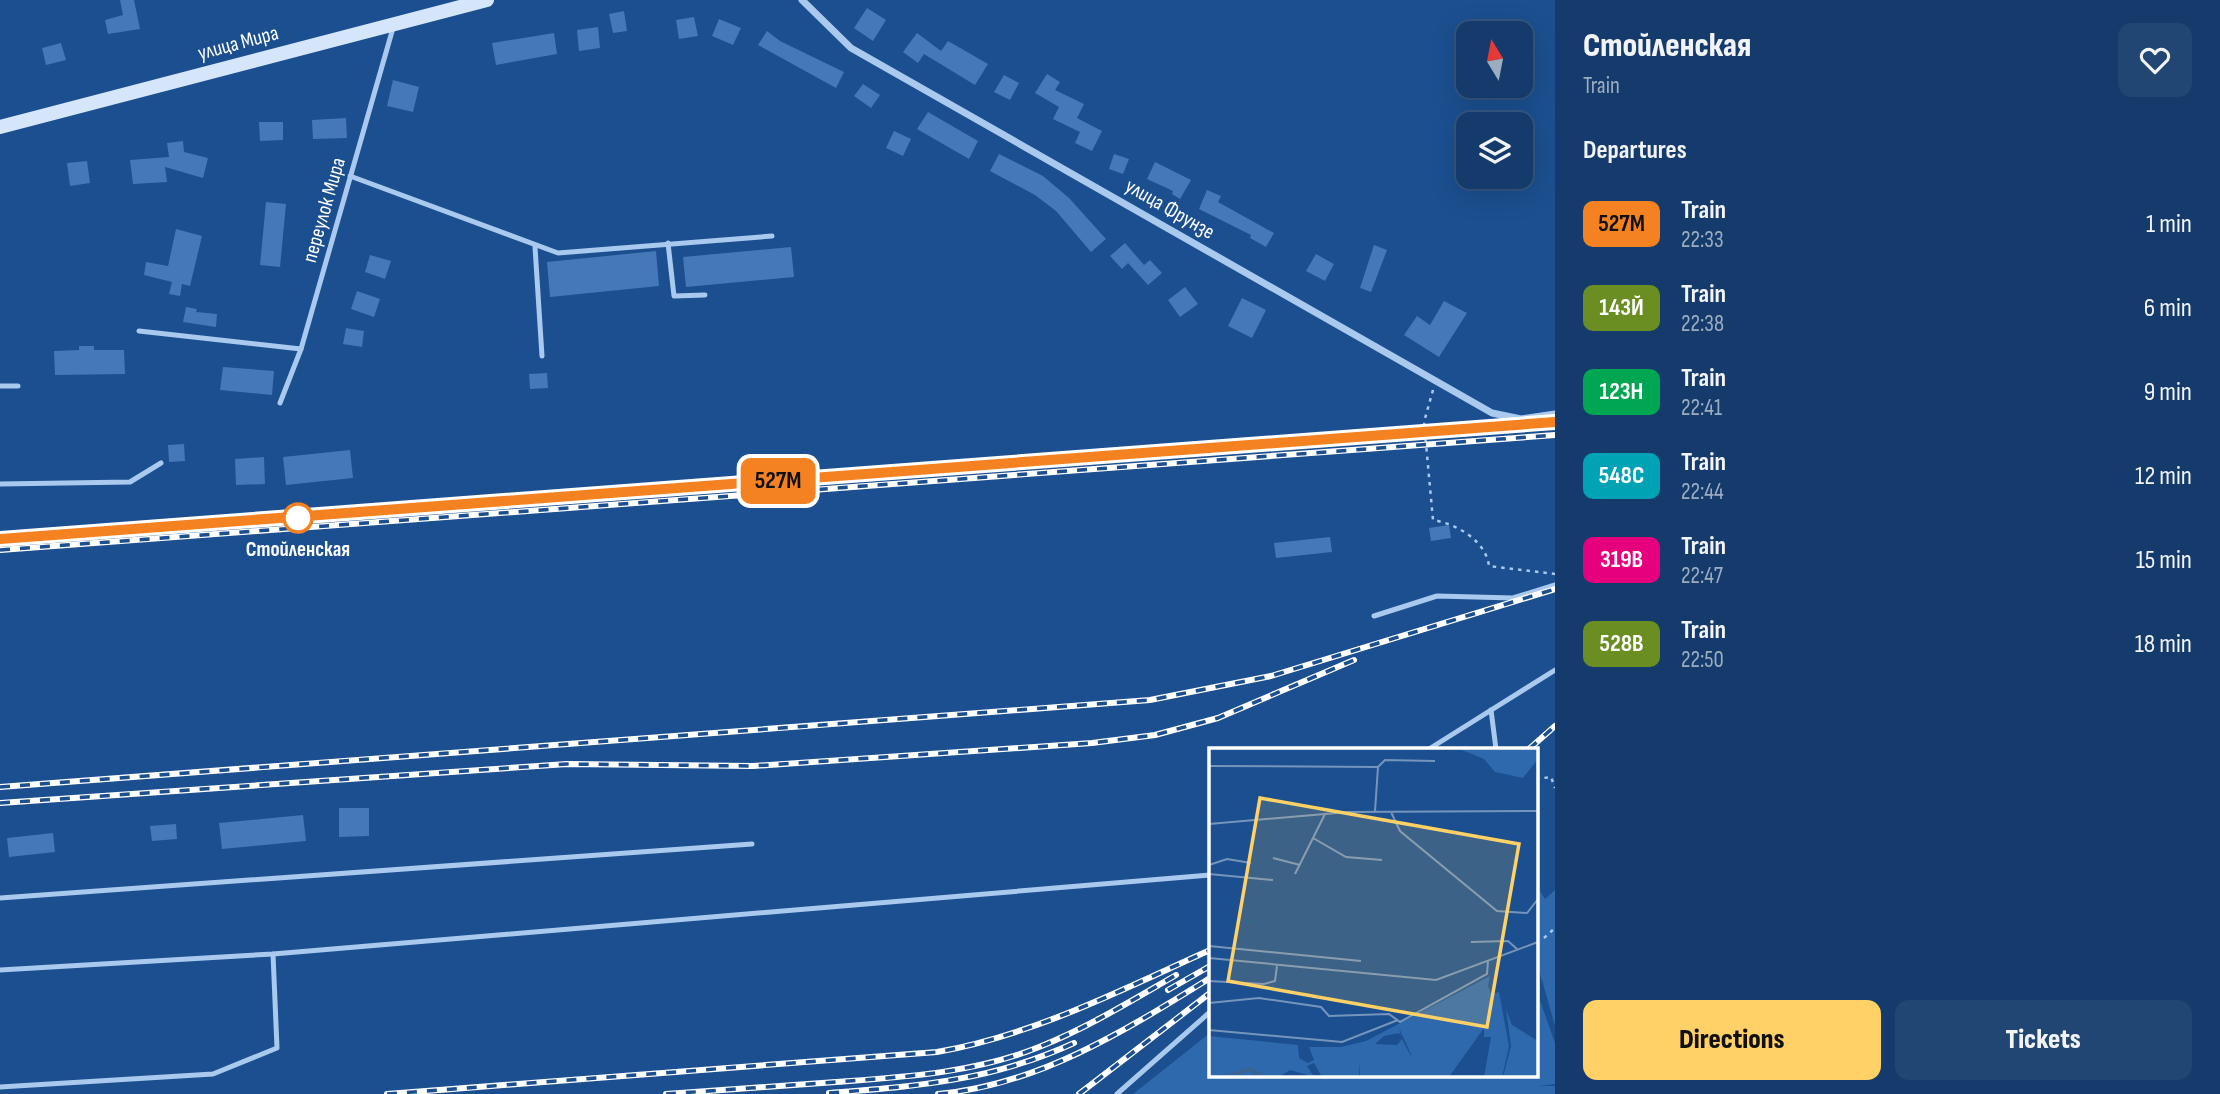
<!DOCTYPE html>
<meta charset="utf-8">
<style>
:root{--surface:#143b6b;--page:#214673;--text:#f1f3f6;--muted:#9dadc1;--line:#33557e;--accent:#ffd166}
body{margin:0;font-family:"Sofia Sans Condensed",sans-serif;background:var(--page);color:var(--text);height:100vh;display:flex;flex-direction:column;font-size:26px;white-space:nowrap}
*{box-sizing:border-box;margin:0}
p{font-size:23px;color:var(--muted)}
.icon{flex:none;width:38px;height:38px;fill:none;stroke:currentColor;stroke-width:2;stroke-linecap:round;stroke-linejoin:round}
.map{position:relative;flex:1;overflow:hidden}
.side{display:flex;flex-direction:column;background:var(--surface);width:665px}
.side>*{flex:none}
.badge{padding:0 14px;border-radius:10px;font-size:24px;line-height:46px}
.needle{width:46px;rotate:350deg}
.controls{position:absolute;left:1456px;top:21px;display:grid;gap:14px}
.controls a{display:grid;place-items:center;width:77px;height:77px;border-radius:14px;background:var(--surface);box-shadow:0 7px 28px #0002,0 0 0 2px var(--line);font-size:35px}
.map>.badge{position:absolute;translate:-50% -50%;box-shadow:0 0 0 4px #fff}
h2{padding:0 28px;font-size:26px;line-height:63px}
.round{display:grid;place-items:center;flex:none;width:74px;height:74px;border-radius:14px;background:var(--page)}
.headline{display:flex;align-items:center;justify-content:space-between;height:119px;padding:0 28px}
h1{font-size:33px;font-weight:800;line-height:52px}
.cta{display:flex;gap:14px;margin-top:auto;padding:14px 28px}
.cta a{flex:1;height:80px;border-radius:14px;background:var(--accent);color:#111;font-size:28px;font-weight:800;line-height:80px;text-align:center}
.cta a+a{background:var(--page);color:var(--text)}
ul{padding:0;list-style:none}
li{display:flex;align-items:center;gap:21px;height:84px;padding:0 28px}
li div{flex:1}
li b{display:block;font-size:26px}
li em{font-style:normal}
li .badge{min-width:77px;font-weight:700;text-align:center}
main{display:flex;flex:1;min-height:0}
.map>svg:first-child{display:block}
.green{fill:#2e69ad}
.building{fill:#4478b7}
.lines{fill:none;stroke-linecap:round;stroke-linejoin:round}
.path{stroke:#a9c9ee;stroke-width:2.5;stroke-dasharray:3.5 5;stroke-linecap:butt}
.service{stroke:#a9c9ee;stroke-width:5}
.minor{stroke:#a9c9ee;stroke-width:7}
.secondary{stroke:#d6e6fa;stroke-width:14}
.rail-casing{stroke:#fff;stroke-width:6}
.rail{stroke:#1b4f8f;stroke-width:3.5;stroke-dasharray:10;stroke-linecap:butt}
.line-casing{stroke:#fff;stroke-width:16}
.line{stroke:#f58220;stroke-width:10}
.stop-dot{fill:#fff;stroke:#f58220;stroke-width:3.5}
.labels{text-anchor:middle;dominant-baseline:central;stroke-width:5;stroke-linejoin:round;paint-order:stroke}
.street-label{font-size:21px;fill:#fff;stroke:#1b4f8f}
.stop-label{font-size:21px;font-weight:bold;fill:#fff;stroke:#1b4f8f}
.inset-river{fill:none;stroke:#3c6290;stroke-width:3.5}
.inset-road{fill:none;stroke:#7695bc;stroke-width:2}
.view{fill:#ffd166;fill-opacity:0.15;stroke:#ffd166;stroke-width:3.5}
.inset-edge{fill:none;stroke:#fff;stroke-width:3.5}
</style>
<main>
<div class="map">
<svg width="1555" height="1094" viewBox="0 0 1555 1094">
<rect width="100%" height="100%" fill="#1b4f8f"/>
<g class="green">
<polygon points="1536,885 1545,899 1555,890 1555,1026 1536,959"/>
<polygon points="1536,989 1555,1043 1555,1084 1539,1086 1555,1086 1555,1094 1133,1094 1210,1033 1210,1075 1536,1075"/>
</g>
<g class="building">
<polygon points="120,0 134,0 140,29 108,34 105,20 123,15"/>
<polygon points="867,8 886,20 873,41 854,28"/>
<polygon points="624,11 627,31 613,33 609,14"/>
<polygon points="694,17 698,36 679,39 676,20"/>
<polygon points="719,19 741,28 733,45 712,36"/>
<polygon points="598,27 600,48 579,51 577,30"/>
<polygon points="767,31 780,41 844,72 836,88 758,45"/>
<polygon points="554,33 557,54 496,65 492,43"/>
<polygon points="917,33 941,51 948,41 988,64 975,85 924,54 918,63 903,52"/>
<polygon points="61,43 66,60 46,65 42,48"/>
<polygon points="1047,74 1060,82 1055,90 1084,104 1077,118 1102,131 1092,151 1075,143 1080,132 1053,119 1059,107 1035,93"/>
<polygon points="1004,75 1019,83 1010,100 994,92"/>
<polygon points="393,80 419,87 413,112 387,106"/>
<polygon points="863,84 880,95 871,108 854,96"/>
<polygon points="928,112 978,141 969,159 917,129"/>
<polygon points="346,118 347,138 313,139 312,120"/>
<polygon points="259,122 283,122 283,140 260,141"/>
<polygon points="894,131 911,139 903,156 886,148"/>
<polygon points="183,141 184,152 208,158 203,178 165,167 167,182 133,184 130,160 169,157 167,143"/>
<polygon points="999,154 1043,176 1069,198 1106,239 1091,252 1056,211 1035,195 990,171"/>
<polygon points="1114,154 1129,159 1123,174 1109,169"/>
<polygon points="87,161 90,183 70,186 67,163"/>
<polygon points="1155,162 1191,180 1180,199 1172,194 1173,191 1147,179"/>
<polygon points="1207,190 1221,196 1218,202 1274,233 1266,247 1250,238 1251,235 1199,209"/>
<polygon points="266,202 286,204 280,267 260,265"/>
<polygon points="176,229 202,236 190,286 182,284 180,296 169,294 172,282 144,275 146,262 168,266"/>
<polygon points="1125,243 1144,265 1150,260 1162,273 1148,285 1128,263 1122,269 1110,256"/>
<polygon points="1374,245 1387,250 1371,292 1360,288"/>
<polygon points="791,247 794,277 686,287 683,257"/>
<polygon points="656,251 659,286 550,297 547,262"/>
<polygon points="1316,254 1334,264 1325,281 1306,271"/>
<polygon points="370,255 391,261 385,279 365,272"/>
<polygon points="1185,287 1198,304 1180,317 1168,300"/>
<polygon points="357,291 380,299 374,317 351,309"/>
<polygon points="1242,298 1266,310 1252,338 1228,326"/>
<polygon points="1444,301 1467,313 1439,357 1404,335 1417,316 1430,325"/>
<polygon points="186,307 197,309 196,312 217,314 216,327 183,322"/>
<polygon points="346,328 364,331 362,347 343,344"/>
<polygon points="79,346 94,346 94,350 124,350 125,374 55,375 54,351 79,350"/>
<polygon points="223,367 274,371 272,395 220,390"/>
<polygon points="547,373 548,388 530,389 529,374"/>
<polygon points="184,444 185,461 169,462 168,445"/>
<polygon points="350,450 353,478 286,485 283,457"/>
<polygon points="264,457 265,484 236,485 235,459"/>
<polygon points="1449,525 1451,538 1431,541 1429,528"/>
<polygon points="1330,537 1332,552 1276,558 1274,543"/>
<polygon points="339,808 369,808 369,836 339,837"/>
<polygon points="303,815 306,841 222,849 219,823"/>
<polygon points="176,824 177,839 152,841 150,826"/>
<polygon points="53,833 55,852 9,857 7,838"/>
</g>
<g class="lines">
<g class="path">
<path d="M1433,390L1424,422L1433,520C1457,524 1486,541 1489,566L1555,574"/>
<polyline points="1536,779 1551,777 1555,788"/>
<polyline points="1544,938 1555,928"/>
</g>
<g class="service">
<polyline points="350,176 558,253 772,236"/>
<polyline points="668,243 674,296 705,295"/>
<polyline points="535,247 542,356"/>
<polyline points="139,331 301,349"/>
<polyline points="0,386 18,386"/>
<polyline points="280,403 301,349 393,28"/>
<polyline points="0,484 130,482 161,463"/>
<polyline points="1374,616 1437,596 1513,598 1555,585"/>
<polyline points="1491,710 1496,749"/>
<polyline points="1429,749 1555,670"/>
<polyline points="0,898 752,844"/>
<polyline points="0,970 273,954 1210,875"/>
<polyline points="0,1087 213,1074 277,1048 273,954"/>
<polyline points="1117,1094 1210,1012"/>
</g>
<polyline class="minor" points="802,0 851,48 1492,413 1521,419 1555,414"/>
<polyline class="secondary" points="0,127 487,0"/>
<defs>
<g id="rail">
<polyline points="0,539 1555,422"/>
<polyline points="0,550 1555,435"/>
<polyline points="1529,749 1555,726"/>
<polyline points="0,787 1150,700 1271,676 1555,589"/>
<polyline points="0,803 567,764 753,766 1092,743 1155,735 1218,718 1354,660"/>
<polyline points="1168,990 1210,966"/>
<path d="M829,1093C918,1086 991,1081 1074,1043"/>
<path d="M387,1094L937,1052C1034,1035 1121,990 1210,950"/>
<path d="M666,1094C722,1090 779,1086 836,1082C904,1077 975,1073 1039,1047C1087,1028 1131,1001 1176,975"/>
<path d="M938,1094C1039,1085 1126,1030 1210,978"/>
<polyline points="1079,1094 1210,993"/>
</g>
</defs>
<use href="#rail" class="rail-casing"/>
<use href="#rail" class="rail"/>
</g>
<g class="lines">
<defs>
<polyline id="line" points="0,539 1555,422"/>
</defs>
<use href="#line" class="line-casing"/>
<use href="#line" class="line"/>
</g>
<circle class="stop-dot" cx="298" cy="518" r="14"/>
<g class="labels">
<g class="street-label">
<text transform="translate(238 43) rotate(-15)">улица Мира</text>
<text transform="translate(1170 209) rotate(30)">улица Фрунзе</text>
<text transform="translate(324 210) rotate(-74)">переулок Мира</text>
</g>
<g class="stop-label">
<text x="298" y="549">Стойленская</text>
</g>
</g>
<g transform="translate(1209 748)">
<rect width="329" height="329" fill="#1b4f8f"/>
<path d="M248,0H329V11L314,30L286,24L275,11ZM281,228L279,238L282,246L290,244L300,298L293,329H275L282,289H275V280L240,329H151V313L150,329H113L105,315L98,318L105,329L81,322L70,329H0V288L89,297L90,310L99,315L105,312L100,299H132L157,293ZM190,280L201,304L203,310L193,291L188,297L166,296L175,288L190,285L192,288ZM297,261L303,277L329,293V329H294L302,298Z" fill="#2e69ad" fill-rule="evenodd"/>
<path class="inset-river" d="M17,329L41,321L55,329"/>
<path class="inset-road" d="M0,18L169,19L176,12L226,13M166,63L169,19M182,64L191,83L288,163L318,165L329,151M0,76L139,64L329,63M104,90L137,109L173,112M64,110L91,117M0,117L18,111L42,115M0,126L64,132M86,126L116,66M262,194L299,193L308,201M0,198L152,213M0,210L227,232L329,194M0,233L55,236L66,233L68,218M0,255L50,250L112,259L120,268L180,266L191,274L278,226L279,213M0,282L133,294L189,272"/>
<path class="view" d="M51,50L310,96L278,279L19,233Z"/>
<rect width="329" height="329" class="inset-edge"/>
</g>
</svg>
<div class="controls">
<a><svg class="needle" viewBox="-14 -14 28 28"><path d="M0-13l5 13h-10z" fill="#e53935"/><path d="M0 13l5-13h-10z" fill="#9dadc1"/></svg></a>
<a><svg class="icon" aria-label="layers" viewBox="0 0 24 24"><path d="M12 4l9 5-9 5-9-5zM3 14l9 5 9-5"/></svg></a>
</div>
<b class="badge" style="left:778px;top:481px;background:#f58220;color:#111">527М</b>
</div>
<section class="side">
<div class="headline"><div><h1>Стойленская</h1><p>Train</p></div><a class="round"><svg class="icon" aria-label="heart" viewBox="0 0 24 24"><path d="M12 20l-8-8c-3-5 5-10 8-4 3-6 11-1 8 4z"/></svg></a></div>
<h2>Departures</h2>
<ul>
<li><span class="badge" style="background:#f58220;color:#111">527М</span><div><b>Train</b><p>22:33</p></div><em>1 min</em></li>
<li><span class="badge" style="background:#6b8e23;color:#fff">143Й</span><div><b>Train</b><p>22:38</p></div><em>6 min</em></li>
<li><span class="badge" style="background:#00a651;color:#fff">123Н</span><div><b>Train</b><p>22:41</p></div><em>9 min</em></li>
<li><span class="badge" style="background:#00a3b4;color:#fff">548С</span><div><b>Train</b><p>22:44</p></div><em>12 min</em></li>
<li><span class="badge" style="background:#e6007e;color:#fff">319В</span><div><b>Train</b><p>22:47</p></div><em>15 min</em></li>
<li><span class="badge" style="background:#6b8e23;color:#fff">528В</span><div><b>Train</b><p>22:50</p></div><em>18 min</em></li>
</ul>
<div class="cta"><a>Directions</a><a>Tickets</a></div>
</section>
</main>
